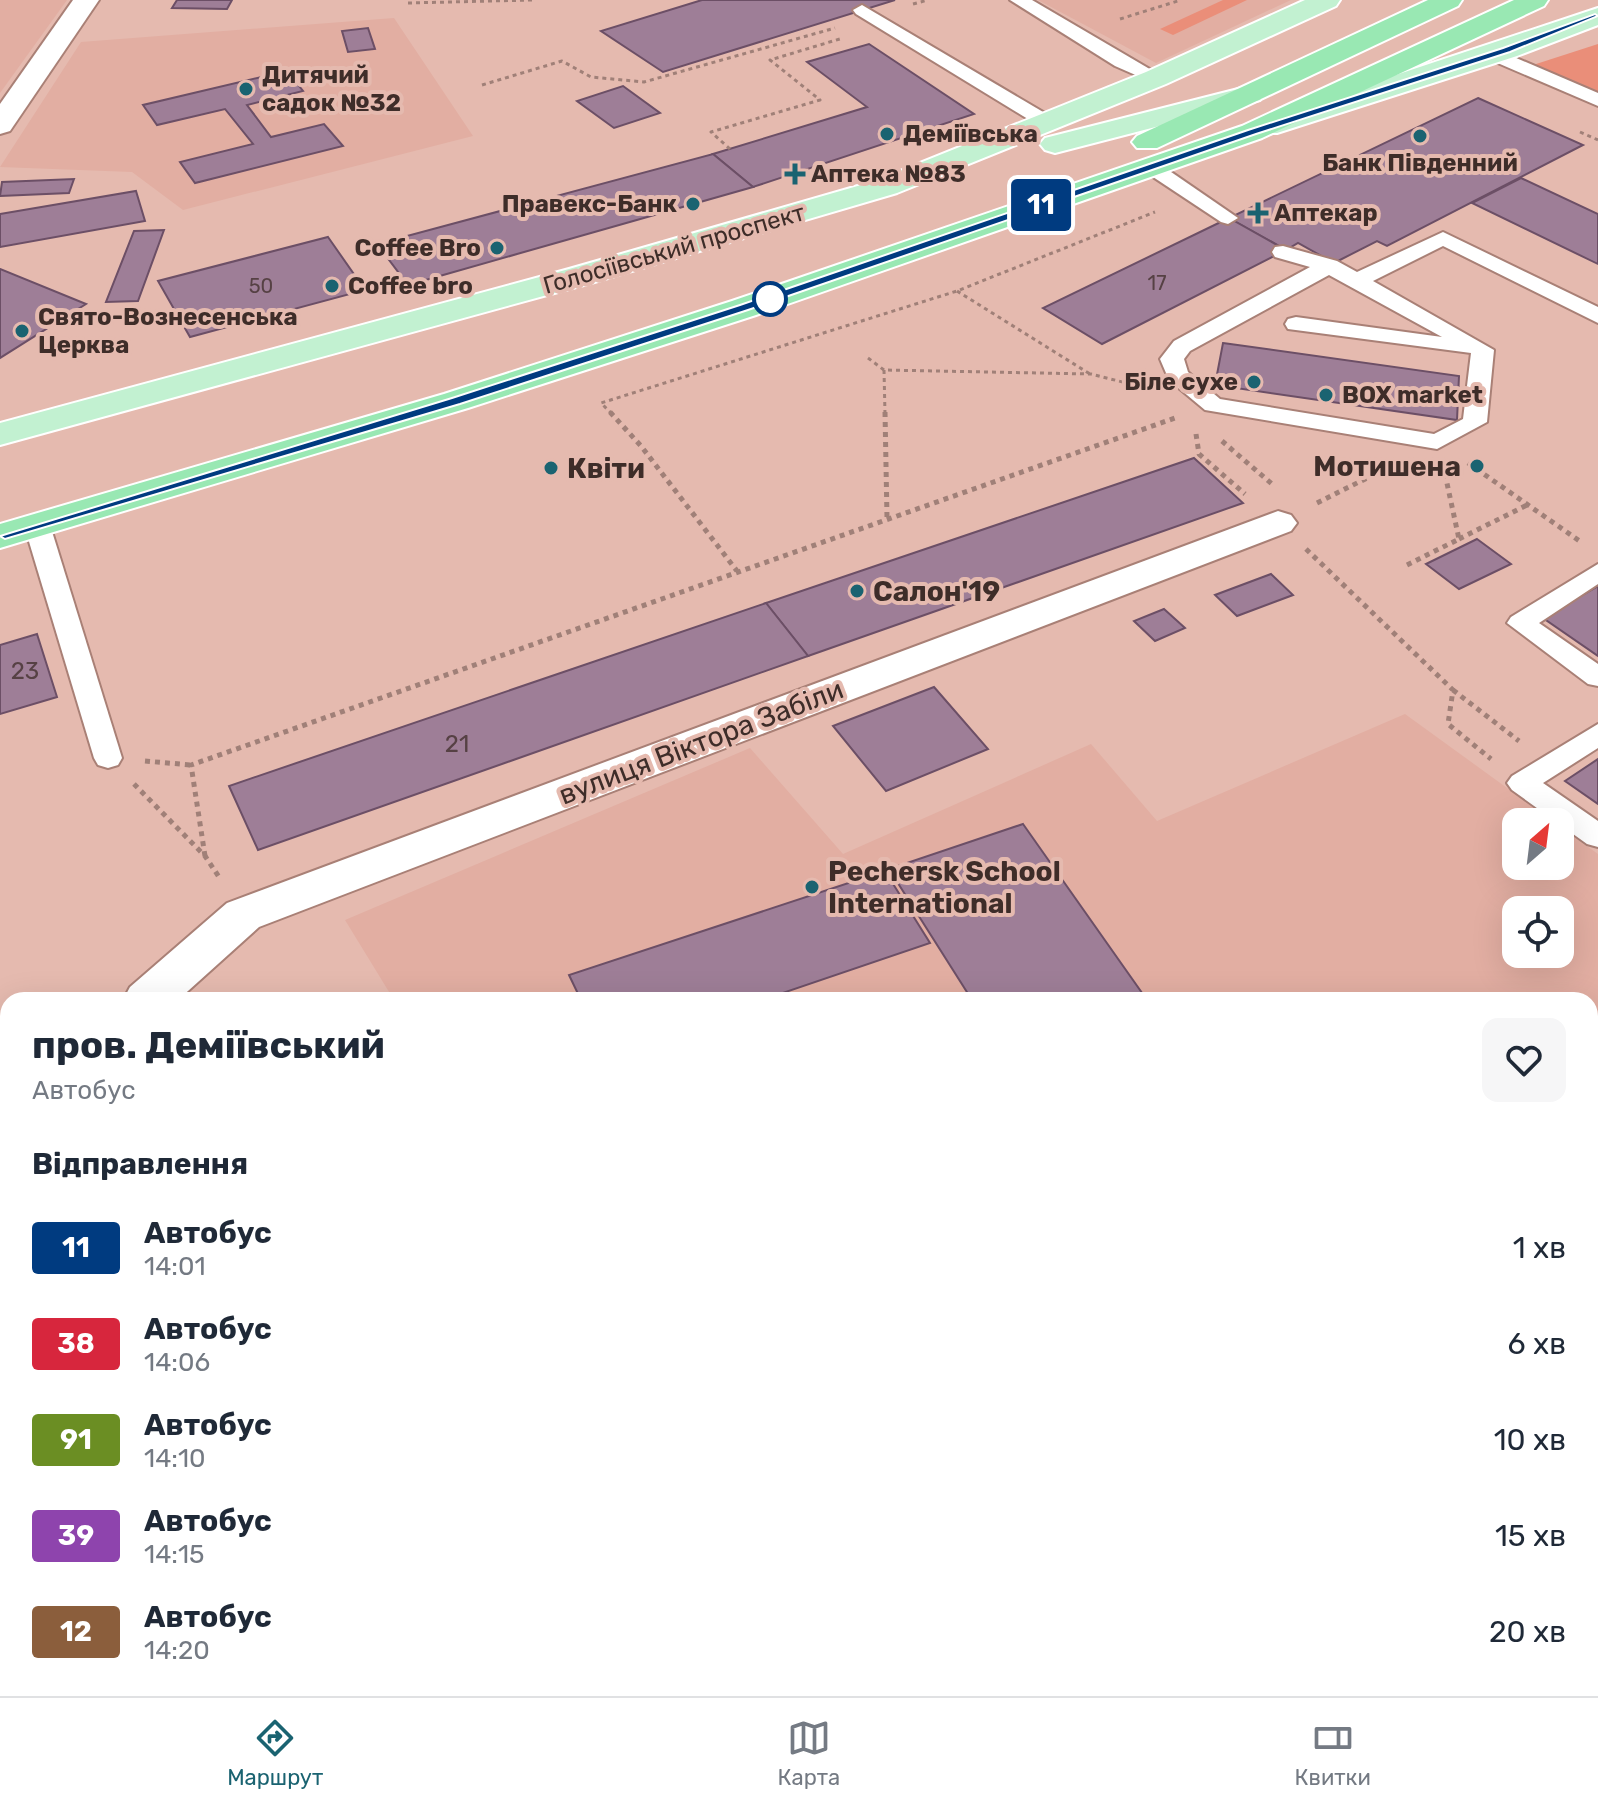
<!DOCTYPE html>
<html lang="uk">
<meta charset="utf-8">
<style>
:root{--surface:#fff;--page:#f6f6f7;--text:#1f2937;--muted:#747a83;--line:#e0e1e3;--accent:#1a6371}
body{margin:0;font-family:Rubik,sans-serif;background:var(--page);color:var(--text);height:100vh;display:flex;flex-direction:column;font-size:30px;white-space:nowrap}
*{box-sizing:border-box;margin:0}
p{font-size:26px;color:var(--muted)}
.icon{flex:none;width:44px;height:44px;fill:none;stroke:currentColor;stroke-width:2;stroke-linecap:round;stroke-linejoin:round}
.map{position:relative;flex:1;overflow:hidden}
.side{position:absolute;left:0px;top:992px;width:1598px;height:704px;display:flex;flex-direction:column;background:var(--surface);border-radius:24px 24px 0 0;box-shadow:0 8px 32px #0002}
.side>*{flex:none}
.badge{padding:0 16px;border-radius:6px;font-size:28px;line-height:52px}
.needle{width:52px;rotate:28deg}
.fabs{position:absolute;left:1502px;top:808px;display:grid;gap:16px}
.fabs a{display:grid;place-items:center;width:72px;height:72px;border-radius:16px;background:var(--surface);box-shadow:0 8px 32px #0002;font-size:40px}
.map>.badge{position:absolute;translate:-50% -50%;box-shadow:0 0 0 4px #fff}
h2{padding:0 32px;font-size:30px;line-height:72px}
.round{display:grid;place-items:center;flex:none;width:84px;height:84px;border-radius:16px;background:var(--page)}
.headline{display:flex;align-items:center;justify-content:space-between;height:136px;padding:0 32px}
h1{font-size:38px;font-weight:700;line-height:60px}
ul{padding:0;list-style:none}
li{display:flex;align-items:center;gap:24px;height:96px;padding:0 32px}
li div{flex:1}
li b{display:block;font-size:30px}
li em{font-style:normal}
li .badge{min-width:88px;font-weight:700;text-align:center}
.tab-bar{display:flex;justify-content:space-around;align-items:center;height:112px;border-top:2px solid var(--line);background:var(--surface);font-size:22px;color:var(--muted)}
.tab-bar a{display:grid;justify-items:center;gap:4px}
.tab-bar .on{color:var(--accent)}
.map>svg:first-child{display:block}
.built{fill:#e2aea2;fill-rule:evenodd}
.green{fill:#ea8e79}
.building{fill:#9e7e97;stroke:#6c4f66;stroke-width:2}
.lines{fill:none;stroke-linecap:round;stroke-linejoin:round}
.lane-casing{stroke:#a98076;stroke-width:4}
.street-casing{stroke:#a98076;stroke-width:4}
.primary-casing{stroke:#fff;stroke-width:4}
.highway-casing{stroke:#fff;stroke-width:4}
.path-far1{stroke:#a08078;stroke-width:3;stroke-dasharray:4 4;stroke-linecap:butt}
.path{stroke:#a08078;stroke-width:5;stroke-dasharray:5 5;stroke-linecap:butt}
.lane{fill:#fff;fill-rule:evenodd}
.street{fill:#fff;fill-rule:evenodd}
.primary{fill:#c2f1d1;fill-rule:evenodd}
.highway{fill:#99e8b3;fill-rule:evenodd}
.line{fill:#003b80;stroke:#fff;stroke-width:2}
.poi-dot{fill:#1a6371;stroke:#e5baaf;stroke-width:3}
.stop-dot{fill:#fff;stroke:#003b80;stroke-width:4}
.labels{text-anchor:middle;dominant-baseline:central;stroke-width:8;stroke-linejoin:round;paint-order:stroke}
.far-number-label{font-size:20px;fill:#564144}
.far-poi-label{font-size:24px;font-weight:bold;fill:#3e2d29;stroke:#e5baaf;text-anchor:start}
.far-street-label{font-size:24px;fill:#3e2d29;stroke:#e5baaf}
.number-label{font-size:24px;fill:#564144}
.poi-label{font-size:28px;font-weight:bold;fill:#3e2d29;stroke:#e5baaf;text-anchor:start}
.street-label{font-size:28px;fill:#3e2d29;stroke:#e5baaf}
</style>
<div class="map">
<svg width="1598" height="1696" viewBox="0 0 1598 1696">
<rect width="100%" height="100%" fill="#e5baaf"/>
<g class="built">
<polygon points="0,0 67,0 0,93"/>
<polygon points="1038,0 1291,0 1156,63"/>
<polygon points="394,18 473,136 183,210 132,172 0,167 81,42"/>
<path d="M1405,714L1554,822H1516V866H1560V827L1598,854V1696H379L377,1688H1590V1000H394L345,920L750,748L843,854L1091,744L1157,821ZM1516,910H1560V954H1516Z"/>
</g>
<g class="green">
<polygon points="1223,0 1247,0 1173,35 1160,29"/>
<polygon points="1598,44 1598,93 1533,65"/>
<polygon points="675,1688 982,1688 966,1696 679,1696"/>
</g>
<g class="building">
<polygon points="177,0 232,0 227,9 172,8"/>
<polygon points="702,0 895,0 663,72 601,31"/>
<polygon points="368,28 375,49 348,52 342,31"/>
<polygon points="869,44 974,114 753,187 713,154 867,107 807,62"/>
<polygon points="287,71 303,91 247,105 271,137 324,124 343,146 195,183 180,162 253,144 225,109 157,125 143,105"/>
<polygon points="623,86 660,113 614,128 577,101"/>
<polygon points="1478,98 1583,145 1387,246 1377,241 1334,263 1298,243 1286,250 1229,218"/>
<polygon points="713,154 753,187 408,285 377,244"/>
<polygon points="1521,178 1598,214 1598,264 1472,203"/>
<polygon points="74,179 69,193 0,196 2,182"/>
<polygon points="136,191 145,221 0,247 0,214"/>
<polygon points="1229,218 1286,250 1102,344 1043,308"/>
<polygon points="164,230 138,301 106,302 134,231"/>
<polygon points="328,237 365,290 190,337 158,281"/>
<polygon points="0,269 86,304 0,358"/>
<polygon points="1223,343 1459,376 1457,420 1215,385"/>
<polygon points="1194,458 1243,503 808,656 766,603"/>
<polygon points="1477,539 1511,564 1459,589 1426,564"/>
<polygon points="1271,574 1293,595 1237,616 1215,595"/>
<polygon points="1598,586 1598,656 1543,618"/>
<polygon points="766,603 808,656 258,850 229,786"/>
<polygon points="1164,609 1185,628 1155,641 1134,621"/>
<polygon points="37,634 57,697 0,714 0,645"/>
<polygon points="934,687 988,749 886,791 833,726"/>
<polygon points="1598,759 1598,804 1565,781"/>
<polygon points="1023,824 1147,1000 972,1000 889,869"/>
<polygon points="885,871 930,943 762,1000 581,1000 569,975"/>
<polygon points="8,1485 8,1688 82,1688 75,1696 0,1696 0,1516 4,1512"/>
<polygon points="391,1688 541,1688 544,1696 393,1696"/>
</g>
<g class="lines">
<defs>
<g id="lane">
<polygon points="1010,0 1032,0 1165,78 1156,84 1115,66"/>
<polygon points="862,5 1055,119 1058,123 1048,129 1041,127 856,14 853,10"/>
<polygon points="1493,48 1598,93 1598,106 1486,58 1486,50"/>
<polygon points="1151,161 1158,163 1238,218 1228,224 1221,222 1144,171 1141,167 1144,163"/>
<path d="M1443,232L1598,307V323L1443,246L1373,281L1494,350L1487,422L1437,449L1205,410L1169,380L1160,359L1174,341L1310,267L1275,257L1272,252L1275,247L1283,246L1337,261L1357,272ZM1329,275L1442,337L1296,317L1288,319L1285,324L1288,329L1471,353L1463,419L1434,434L1220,399L1188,372L1184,359L1190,351Z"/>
<polygon points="37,517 50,525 122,758 118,765 108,768 98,765 94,758 24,525"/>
<polygon points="1598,564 1598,584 1539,623 1598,664 1598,686 1588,684 1507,623 1511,617"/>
<polygon points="1598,724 1598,748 1543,783 1598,821 1598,847 1587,844 1512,790 1507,783 1512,776"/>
<polygon points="8,1341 8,1381 0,1384 0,1344"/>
</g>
<g id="street">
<polygon points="73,0 99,0 10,131 0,134 0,104"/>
<polygon points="1278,511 1291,515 1297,523 1291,531 259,927 178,1000 123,1000 130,987 227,903"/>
<polygon points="8,1101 8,1147 0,1150 0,1104"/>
<polygon points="0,1204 8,1207 8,1258 0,1255"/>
<polygon points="266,1688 328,1688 330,1696 268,1696"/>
</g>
<g id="primary">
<polygon points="1305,0 1340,0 1336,6 1166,84 897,193 591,283 0,445 0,423 569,269 875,181 1146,72"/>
<polygon points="1598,8 1598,25 1517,56 1277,133 1257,133 1253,127 1257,121"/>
<polygon points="1250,86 1260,88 1264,94 1260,100 1055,153 1045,150 1040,144 1045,138"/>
</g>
<g id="highway">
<polygon points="1428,0 1462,0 1458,6 1157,148 1137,148 1132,142 1137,136"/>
<polygon points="1514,0 1548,0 1544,6 1262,138 756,315 468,408 0,548 0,524 444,394 732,301 1242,126"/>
</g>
</defs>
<use href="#lane" class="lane-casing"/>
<use href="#street" class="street-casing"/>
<use href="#primary" class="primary-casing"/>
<use href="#highway" class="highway-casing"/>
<g class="path-far1">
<polyline points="408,3 532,0"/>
<polyline points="913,4 928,0"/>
<polyline points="1120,19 1181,0"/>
<polyline points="482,85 562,61 591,77 644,82 835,28"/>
<polyline points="1580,132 1598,140"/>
<polyline points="730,149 711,132 820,100 770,60 843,38"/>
<polyline points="957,291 1090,374"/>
<polyline points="868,358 884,370 1091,374 1142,387"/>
<polyline points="884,370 885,414"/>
<polyline points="612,414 601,403 957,291 1155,212"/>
</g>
<g class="path">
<polyline points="610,412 641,446 737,571"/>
<polyline points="885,412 887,518"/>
<polyline points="1196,434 1199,454 1245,494"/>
<polyline points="1222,441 1272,484"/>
<polyline points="1468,463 1581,542"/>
<polyline points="1317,503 1383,470"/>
<polyline points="1459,539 1527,505"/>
<polyline points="1306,549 1453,690 1448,724 1491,759"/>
<polyline points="1407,565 1459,539 1445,474"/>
<polyline points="1453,690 1519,741"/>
<polyline points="145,761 191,765"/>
<polyline points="134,784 205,856 219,877"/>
<polyline points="205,856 191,765 1175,418"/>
</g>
<use href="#lane" class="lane"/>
<use href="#street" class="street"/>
<use href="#primary" class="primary"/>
<use href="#highway" class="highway"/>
</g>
<polygon class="line" points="1595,14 1598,16 1510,52 1256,134 748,310 460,404 5,539 0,536 452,398 740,305 1248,130 1503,48"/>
<g class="poi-dot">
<circle cx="246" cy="89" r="8"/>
<circle cx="887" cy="134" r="8"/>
<circle cx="1420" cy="136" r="8"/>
<path d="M791 162h8v8h8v8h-8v8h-8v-8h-8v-8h8z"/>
<circle cx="693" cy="204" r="8"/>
<path d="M1254 201h8v8h8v8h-8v8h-8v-8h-8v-8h8z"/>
<circle cx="497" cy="248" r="8"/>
<circle cx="332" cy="286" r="8"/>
<circle cx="22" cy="331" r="8"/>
<circle cx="1254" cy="382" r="8"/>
<circle cx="1326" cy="395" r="8"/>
<circle cx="1477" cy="466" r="8"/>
<circle cx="551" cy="468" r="8"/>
<circle cx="857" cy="591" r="8"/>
<circle cx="812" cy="887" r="8"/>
</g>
<circle class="stop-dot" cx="770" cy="299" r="16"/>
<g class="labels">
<g class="far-number-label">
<text x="1157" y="283">17</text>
<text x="261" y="286">50</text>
</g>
<g class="far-poi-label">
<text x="262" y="75">Дитячий<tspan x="262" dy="28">садок №32</tspan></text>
<text x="903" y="134">Деміївська</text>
<text x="1420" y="163" text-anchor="middle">Банк Південний</text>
<text x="811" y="174">Аптека №83</text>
<text x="677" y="204" text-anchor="end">Правекс-Банк</text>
<text x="1274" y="213">Аптекар</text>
<text x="481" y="248" text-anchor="end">Coffee Bro</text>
<text x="348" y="286">Coffee bro</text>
<text x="38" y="317">Свято-Вознесенська<tspan x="38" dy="28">Церква</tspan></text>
<text x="1238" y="382" text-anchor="end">Біле сухе</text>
<text x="1342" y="395">BOX market</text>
</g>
<g class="far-street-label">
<text transform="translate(674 249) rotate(-16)">Голосіївський проспект</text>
</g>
<g class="number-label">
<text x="25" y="671">23</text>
<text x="457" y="744">21</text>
</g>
<g class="poi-label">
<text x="1461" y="466" text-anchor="end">Мотишена</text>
<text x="567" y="468">Квіти</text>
<text x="873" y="591">Салон'19</text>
<text x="828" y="871">Pechersk School<tspan x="828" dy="32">International</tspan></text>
</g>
<g class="street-label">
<text transform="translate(701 742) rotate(-21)">вулиця Віктора Забіли</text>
</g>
</g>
</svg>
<div class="fabs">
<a><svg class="needle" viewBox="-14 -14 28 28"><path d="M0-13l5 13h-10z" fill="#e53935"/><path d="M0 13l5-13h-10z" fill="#747a83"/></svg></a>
<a><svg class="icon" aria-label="locate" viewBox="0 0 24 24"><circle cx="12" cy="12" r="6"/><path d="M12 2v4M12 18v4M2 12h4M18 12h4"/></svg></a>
</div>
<b class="badge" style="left:1041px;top:205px;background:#003b80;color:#fff">11</b>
<section class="side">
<div class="headline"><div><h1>пров. Деміївський</h1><p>Автобус</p></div><a class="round"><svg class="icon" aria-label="heart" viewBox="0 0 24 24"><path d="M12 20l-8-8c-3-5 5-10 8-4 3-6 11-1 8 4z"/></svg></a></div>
<h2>Відправлення</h2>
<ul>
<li><span class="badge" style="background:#003b80;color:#fff">11</span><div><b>Автобус</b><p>14:01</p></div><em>1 хв</em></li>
<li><span class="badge" style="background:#d7263d;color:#fff">38</span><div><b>Автобус</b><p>14:06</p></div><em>6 хв</em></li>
<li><span class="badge" style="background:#6b8e23;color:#fff">91</span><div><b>Автобус</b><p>14:10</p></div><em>10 хв</em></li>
<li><span class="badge" style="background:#8e44ad;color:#fff">39</span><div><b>Автобус</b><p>14:15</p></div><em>15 хв</em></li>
<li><span class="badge" style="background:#8b5e3c;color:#fff">12</span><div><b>Автобус</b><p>14:20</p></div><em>20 хв</em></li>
</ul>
</section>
</div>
<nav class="tab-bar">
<a class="on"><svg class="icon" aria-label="directions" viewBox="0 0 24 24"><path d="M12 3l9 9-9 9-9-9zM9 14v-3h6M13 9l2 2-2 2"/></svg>Маршрут</a>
<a><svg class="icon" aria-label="map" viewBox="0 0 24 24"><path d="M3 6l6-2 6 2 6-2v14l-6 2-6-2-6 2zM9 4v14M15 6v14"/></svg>Карта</a>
<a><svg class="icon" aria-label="tickets" viewBox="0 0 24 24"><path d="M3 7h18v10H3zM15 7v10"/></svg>Квитки</a>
</nav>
